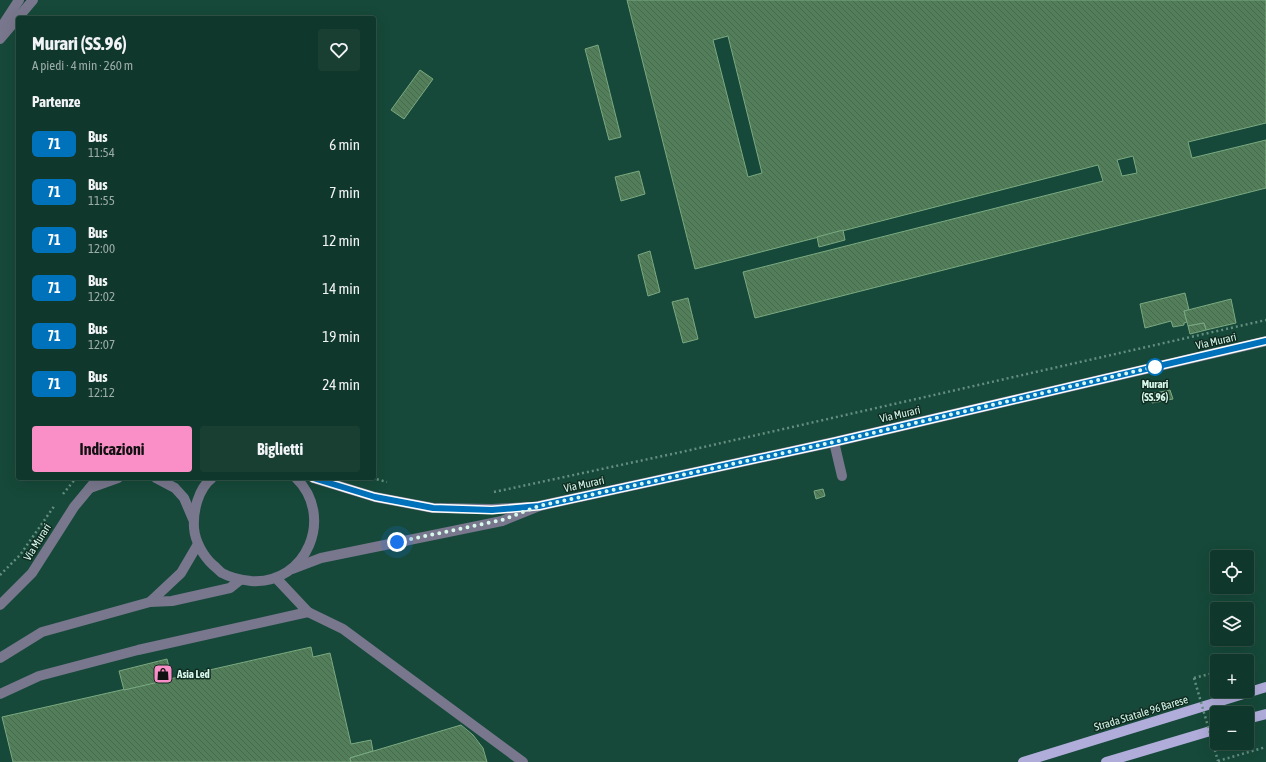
<!DOCTYPE html>
<html lang="it">
<meta charset="utf-8">
<style>
:root{--surface:#10372b;--page:#193f33;--text:#f1f3f6;--muted:#9caca9;--line:#305147;--accent:#fa8fc7}
body{margin:0;font-family:"Asap Condensed",sans-serif;background:var(--page);color:var(--text);height:100vh;display:flex;flex-direction:column;font-size:15px;white-space:nowrap}
*{box-sizing:border-box;margin:0}
p{font-size:13px;color:var(--muted)}
.icon{flex:none;width:22px;height:22px;fill:none;stroke:currentColor;stroke-width:2;stroke-linecap:round;stroke-linejoin:round}
.map{position:relative;flex:1;overflow:hidden}
.panel{position:absolute;left:16px;top:16px;width:360px;height:464px;display:flex;flex-direction:column;background:var(--surface);border-radius:4px;box-shadow:0 4px 16px #0002,0 0 0 1px var(--line)}
.panel>*{flex:none}
.badge{padding:0 8px;border-radius:6px;font-size:14px;line-height:26px}
.fabs{position:absolute;left:1210px;top:550px;display:grid;gap:8px}
.fabs a{display:grid;place-items:center;width:44px;height:44px;border-radius:4px;background:var(--surface);box-shadow:0 4px 16px #0002,0 0 0 1px var(--line);font-size:20px}
.you{position:absolute;width:20px;height:20px;margin:-10px;border:3px solid #fff;border-radius:50%;background:#1a73e8;box-shadow:0 0 0 6px #1a73e833}
.map>.badge{position:absolute;translate:-50% -50%;box-shadow:0 0 0 2px #fff}
h2{padding:0 16px;font-size:15px;line-height:36px}
.round{display:grid;place-items:center;flex:none;width:42px;height:42px;border-radius:4px;background:var(--page)}
.overview{display:flex;align-items:center;justify-content:space-between;height:68px;padding:0 16px}
h1{font-size:19px;font-weight:700;line-height:30px}
.action{display:flex;gap:8px;margin-top:auto;padding:8px 16px}
.action a{flex:1;height:46px;border-radius:4px;background:var(--accent);color:#111;font-size:16px;font-weight:700;line-height:46px;text-align:center}
.action a+a{background:var(--page);color:var(--text)}
ul{padding:0;list-style:none}
li{display:flex;align-items:center;gap:12px;height:48px;padding:0 16px}
li div{flex:1}
li b{display:block;font-size:15px}
li em{font-style:normal}
li .badge{min-width:44px;font-weight:700;text-align:center}
.map>svg:first-child{display:block}
.building{fill:url(#building-back-hatch);stroke:#7aa981;fill-rule:evenodd}
.lines{fill:none;stroke-linecap:round;stroke-linejoin:round}
.path{stroke:#648f80;stroke-width:2.5;stroke-dasharray:2 3;stroke-linecap:butt}
.minor{stroke:#78778d;stroke-width:10}
.major{stroke:#b0addb;stroke-width:10}
.path-bridge{stroke:#648f80;stroke-width:2.5;stroke-dasharray:2 3;stroke-linecap:butt}
.line-casing{stroke:#fff;stroke-width:9}
.line{stroke:#0072bc;stroke-width:6}
.walk{stroke:#d8f8eb;stroke-width:4;stroke-dasharray:0 7.2}
.stop-dot{fill:#fff;stroke:#0072bc;stroke-width:2}
.labels{text-anchor:middle;dominant-baseline:central;stroke-width:3;stroke-linejoin:round;paint-order:stroke}
.street-label{font-size:11px;fill:#d8f8eb;stroke:#102c22}
.stop-label{font-size:11px;font-weight:bold;fill:#d8f8eb;stroke:#102c22}
.poi-label{font-size:11px;font-weight:bold;fill:#d8f8eb;stroke:#102c22;text-anchor:start}
</style>
<div class="map">
<svg width="1266" height="762" viewBox="0 0 1266 762">
<defs>
<pattern id="building-back-hatch" width="6" height="6" patternUnits="userSpaceOnUse"><rect width="6" height="6" fill="#527f59"/><path d="M-1 5l2 2M0 0l6 6M5-1l2 2" fill="none" stroke="#4a6750"/></pattern>
</defs>
<rect width="100%" height="100%" fill="#164939"/>
<g class="building">
<path d="M627,0H1266V123L1188,142L1192,158L1266,140V188L755,318L743,272L1103,181L1098,165L695,269ZM728,36L762,173L748,177L713,40ZM1133,156L1137,173L1122,176L1117,160Z"/>
<polygon points="598,45 621,137 609,140 585,49"/>
<polygon points="420,70 433,79 404,119 391,110"/>
<polygon points="639,171 645,194 621,201 615,177"/>
<polygon points="843,230 845,240 819,247 817,237"/>
<polygon points="650,251 660,292 648,296 638,255"/>
<polygon points="1185,293 1189,310 1184,311 1187,322 1184,323 1184,325 1173,327 1171,321 1145,328 1140,304"/>
<polygon points="688,298 698,339 683,343 672,302"/>
<polygon points="1231,299 1236,323 1206,330 1204,323 1188,326 1184,311"/>
<polygon points="1204,323 1206,330 1190,334 1188,326"/>
<polygon points="1170,390 1173,399 1152,403 1150,394"/>
<polygon points="823,489 825,496 816,499 814,491"/>
<polygon points="311,647 313,657 330,653 351,744 371,740 373,751 350,758 351,762 13,762 2,717"/>
<polygon points="167,659 172,679 124,690 119,671"/>
<polygon points="461,725 473,735 483,748 487,762 351,762 350,758"/>
</g>
<g class="lines">
<g class="path">
<polyline points="372,478 387,482"/>
<polyline points="494,492 686,451 1266,320"/>
<polyline points="63,494 76,478"/>
<polyline points="0,575 20,555 55,505"/>
<polyline points="1194,678 1217,672"/>
<polyline points="1218,761 1266,747"/>
</g>
<g class="minor">
<polyline points="0,29 19,0"/>
<polyline points="0,39 33,0"/>
<polyline points="834,442 842,476"/>
<polyline points="156,478 175,488 184,498 193,519"/>
<path d="M212,478C198,489 193,511 194,528C195,541 203,556 213,565C216,567 219,571 222,573C231,578 241,580 251,581C307,585 335,516 296,478"/>
<polyline points="313,478 375,497 433,508 492,509 529,507"/>
<polyline points="90,488 118,478"/>
<polyline points="292,569 321,558 502,521 539,506 834,442 1266,341"/>
<polyline points="150,602 181,573 198,544"/>
<polyline points="0,605 32,573 74,507 98,478"/>
<polyline points="308,612 343,629 523,762"/>
<polyline points="0,658 42,632 150,602 172,601 230,588 240,580"/>
<polyline points="0,694 39,676 138,650 308,612 276,578"/>
</g>
<g class="major">
<polyline points="1247,719 1266,714"/>
<polyline points="1023,762 1266,687"/>
<polyline points="1106,762 1217,729"/>
</g>
<polyline class="path-bridge" points="1194,678 1218,761"/>
</g>
<g class="lines">
<defs>
<polyline id="line" points="313,478 375,497 433,508 492,510 539,506 834,442 1266,341"/>
</defs>
<use href="#line" class="line-casing"/>
<use href="#line" class="line"/>
<polyline class="walk" points="397,542 502,520 539,506 834,442 1158,366 1155,367"/>
</g>
<defs>
<symbol id="shop-square" viewBox="-11 -11 22 22"><rect x="-9" y="-9" width="18" height="18" rx="4" fill="#fa8fc7" stroke="#102c22"/><path d="M-5-2.5h2.3a2.7 3.5 0 0 1 5.4 0H5L5.5 6h-11ZM-1.5-2.5h3a1.5 2.3 0 0 0-3 0Z" fill="#111"/></symbol>
</defs>
<g fill-rule="evenodd">
<use href="#shop-square" x="152" y="663" width="22" height="22"/>
</g>
<circle class="stop-dot" cx="1155" cy="367" r="8"/>
<g class="labels">
<g class="street-label">
<text transform="translate(1216 341) rotate(-13)">Via Murari</text>
<text transform="translate(900 414) rotate(-13)">Via Murari</text>
<text transform="translate(584 484) rotate(-12)">Via Murari</text>
<text transform="translate(37 542) rotate(-58)">Via Murari</text>
<text transform="translate(1141 713) rotate(-17)">Strada Statale 96 Barese</text>
</g>
<g class="stop-label">
<text x="1155" y="384">Murari<tspan x="1155" dy="13">(SS.96)</tspan></text>
</g>
<g class="poi-label">
<text x="177" y="674">Asia Led</text>
</g>
</g>
</svg>
<div class="fabs">
<a><svg class="icon" aria-label="locate" viewBox="0 0 24 24"><circle cx="12" cy="12" r="6"/><path d="M12 2v4M12 18v4M2 12h4M18 12h4"/></svg></a>
<a><svg class="icon" aria-label="layers" viewBox="0 0 24 24"><path d="M12 4l9 5-9 5-9-5zM3 14l9 5 9-5"/></svg></a>
<a>+</a>
<a>−</a>
</div>
<div class="you" style="left:397px;top:542px"></div>
<section class="panel">
<div class="overview"><div><h1>Murari (SS.96)</h1><p>A piedi · 4 min · 260 m</p></div><a class="round"><svg class="icon" aria-label="heart" viewBox="0 0 24 24"><path d="M12 20l-8-8c-3-5 5-10 8-4 3-6 11-1 8 4z"/></svg></a></div>
<h2>Partenze</h2>
<ul>
<li><span class="badge" style="background:#0072bc;color:#fff">71</span><div><b>Bus</b><p>11:54</p></div><em>6 min</em></li>
<li><span class="badge" style="background:#0072bc;color:#fff">71</span><div><b>Bus</b><p>11:55</p></div><em>7 min</em></li>
<li><span class="badge" style="background:#0072bc;color:#fff">71</span><div><b>Bus</b><p>12:00</p></div><em>12 min</em></li>
<li><span class="badge" style="background:#0072bc;color:#fff">71</span><div><b>Bus</b><p>12:02</p></div><em>14 min</em></li>
<li><span class="badge" style="background:#0072bc;color:#fff">71</span><div><b>Bus</b><p>12:07</p></div><em>19 min</em></li>
<li><span class="badge" style="background:#0072bc;color:#fff">71</span><div><b>Bus</b><p>12:12</p></div><em>24 min</em></li>
</ul>
<div class="action"><a>Indicazioni</a><a>Biglietti</a></div>
</section>
</div>
